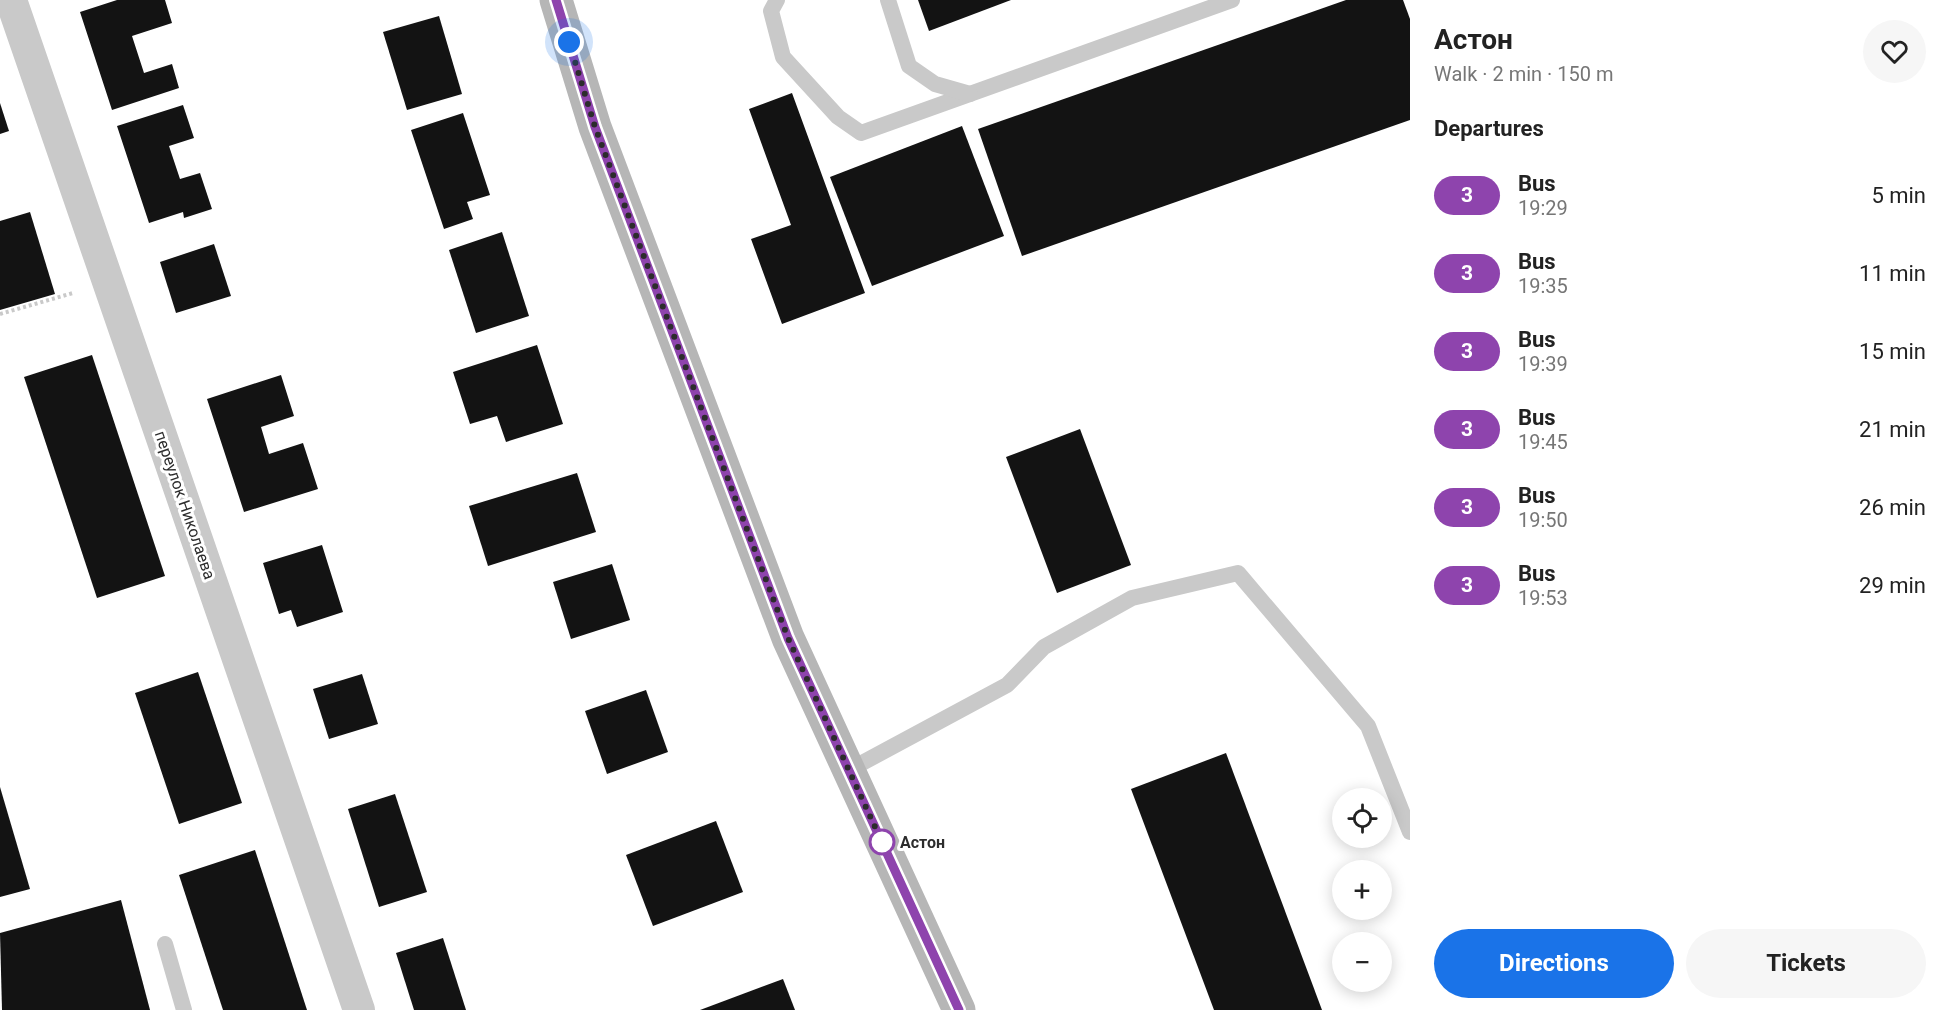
<!DOCTYPE html>
<meta charset="utf-8">
<style>
:root{--surface:#fff;--page:#f6f6f6;--text:#222;--muted:#767676;--accent:#1a73e8}
body{margin:0;font-family:Roboto,sans-serif;background:var(--page);color:var(--text);height:100vh;display:flex;flex-direction:column;font-size:22px;white-space:nowrap}
*{box-sizing:border-box;margin:0}
p{font-size:20px;color:var(--muted)}
.icon{flex:none;width:33px;height:33px;fill:none;stroke:currentColor;stroke-width:2;stroke-linecap:round;stroke-linejoin:round}
.map{position:relative;flex:1;overflow:hidden}
.panel{display:flex;flex-direction:column;background:var(--surface);width:540px}
.panel>*{flex:none}
.badge{padding:0 12px;border-radius:20px;font-size:21px;line-height:39px}
.controls{position:absolute;left:1332px;top:788px;display:grid;gap:12px}
.controls a{display:grid;place-items:center;width:60px;height:60px;border-radius:50%;background:var(--surface);box-shadow:0 3px 15px #0003;font-size:30px}
.you{position:absolute;width:30px;height:30px;margin:-15px;border:4px solid #fff;border-radius:50%;background:#1a73e8;box-shadow:0 0 0 9px #1a73e833}
.map>.badge{position:absolute;translate:-50% -50%;box-shadow:0 0 0 3px #fff}
h2{padding:0 24px;font-size:22px;line-height:54px}
.round{display:grid;place-items:center;flex:none;width:63px;height:63px;border-radius:32px;background:var(--page)}
.overview{display:flex;align-items:center;justify-content:space-between;height:102px;padding:0 24px}
h1{font-size:28px;font-weight:700;line-height:45px}
.cta{display:flex;gap:12px;margin-top:auto;padding:12px 24px}
.cta a{flex:1;height:69px;border-radius:36px;background:var(--accent);color:#fff;font-size:24px;font-weight:700;line-height:69px;text-align:center}
.cta a+a{background:var(--page);color:var(--text)}
ul{padding:0;list-style:none}
li{display:flex;align-items:center;gap:18px;height:78px;padding:0 24px}
li div{flex:1}
li b{display:block;font-size:22px}
li em{font-style:normal}
li .badge{min-width:66px;font-weight:700;text-align:center}
main{display:flex;flex:1;min-height:0}
.map>svg:first-child{display:block}
.building{fill:#131313}
.lines{fill:none;stroke-linecap:round;stroke-linejoin:round}
.path{stroke:#c9c9c9;stroke-width:4;stroke-dasharray:3 3;stroke-linecap:butt}
.lane{stroke:#c9c9c9;stroke-width:16}
.street{stroke:#c9c9c9;stroke-width:32}
.secondary{stroke:#b6b6b6;stroke-width:33}
.line-casing{stroke:#fff;stroke-width:14}
.line{stroke:#8e44ad;stroke-width:9}
.walk{stroke:#2c2c2c;stroke-width:6;stroke-dasharray:0 10.8}
.stop-dot{fill:#fff;stroke:#8e44ad;stroke-width:3}
.labels{text-anchor:middle;dominant-baseline:central;stroke-width:6;stroke-linejoin:round;paint-order:stroke}
.street-label{font-size:16px;fill:#2c2c2c;stroke:#fff}
.stop-label{font-size:16px;font-weight:bold;fill:#2c2c2c;stroke:#fff;text-anchor:start}
</style>
<main>
<div class="map">
<svg width="1410" height="1010" viewBox="0 0 1410 1010">
<rect width="100%" height="100%" fill="#fff"/>
<g class="building">
<polygon points="117,0 165,0 172,23 132,36 144,73 172,64 179,88 112,110 80,12"/>
<polygon points="918,0 1011,0 929,31"/>
<polygon points="1346,0 1403,0 1410,19 1410,120 1022,256 978,129"/>
<polygon points="439,16 462,94 407,110 383,32"/>
<polygon points="792,93 865,293 782,324 751,239 791,225 749,109"/>
<polygon points="0,103 9,131 0,134"/>
<polygon points="183,105 194,138 169,146 180,179 200,173 212,209 184,218 183,212 149,223 117,126"/>
<polygon points="463,113 490,195 467,202 473,219 444,229 411,130"/>
<polygon points="962,126 1004,236 872,286 830,177"/>
<polygon points="30,212 55,294 0,310 0,221"/>
<polygon points="502,232 529,316 476,333 449,250"/>
<polygon points="214,244 231,296 176,313 160,262"/>
<polygon points="537,345 563,424 506,442 497,416 470,424 453,372"/>
<polygon points="92,355 165,576 97,598 24,377"/>
<polygon points="281,375 294,416 261,427 269,454 303,443 318,489 244,512 207,399"/>
<polygon points="1080,429 1131,565 1057,593 1006,457"/>
<polygon points="577,473 596,532 488,566 469,506"/>
<polygon points="322,545 343,612 297,627 291,610 279,614 263,563"/>
<polygon points="612,564 630,620 571,639 553,582"/>
<polygon points="198,672 242,803 179,824 135,693"/>
<polygon points="362,674 378,724 329,739 313,689"/>
<polygon points="646,690 668,752 607,774 585,711"/>
<polygon points="1226,753 1322,1010 1214,1010 1131,789"/>
<polygon points="0,787 30,889 0,897"/>
<polygon points="395,794 427,892 379,907 348,809"/>
<polygon points="716,821 743,892 653,926 626,855"/>
<polygon points="255,850 307,1010 223,1010 179,875"/>
<polygon points="121,900 150,1010 2,1010 0,933"/>
<polygon points="443,938 466,1010 414,1010 396,953"/>
<polygon points="783,979 795,1010 700,1010"/>
</g>
<g class="lines">
<polyline class="path" points="0,314 73,293"/>
<g class="lane">
<polyline points="777,0 771,11 783,57 838,117 861,133 1232,0"/>
<polyline points="888,0 909,66 935,84 970,94"/>
<polyline points="849,770 1007,685 1044,647 1132,598 1238,573 1368,726 1410,832"/>
<polyline points="165,944 184,1010"/>
</g>
<polyline class="street" points="11,0 359,1010"/>
<polyline class="secondary" points="556,0 595,127 788,638 959,1010"/>
</g>
<g class="lines">
<defs>
<polyline id="line" points="556,0 595,127 788,638 959,1010"/>
</defs>
<use href="#line" class="line-casing"/>
<use href="#line" class="line"/>
<polyline class="walk" points="569,42 595,127 788,638 882,842"/>
</g>
<circle class="stop-dot" cx="882" cy="842" r="12"/>
<g class="labels">
<g class="street-label">
<text transform="translate(185 505) rotate(71)">переулок Николаева</text>
</g>
<g class="stop-label">
<text x="900" y="842">Астон</text>
</g>
</g>
</svg>
<div class="controls">
<a><svg class="icon" aria-label="locate" viewBox="0 0 24 24"><circle cx="12" cy="12" r="6"/><path d="M12 2v4M12 18v4M2 12h4M18 12h4"/></svg></a>
<a>+</a>
<a>−</a>
</div>
<div class="you" style="left:569px;top:42px"></div>
</div>
<section class="panel">
<div class="overview"><div><h1>Астон</h1><p>Walk · 2 min · 150 m</p></div><a class="round"><svg class="icon" aria-label="heart" viewBox="0 0 24 24"><path d="M12 20l-8-8c-3-5 5-10 8-4 3-6 11-1 8 4z"/></svg></a></div>
<h2>Departures</h2>
<ul>
<li><span class="badge" style="background:#8e44ad;color:#fff">3</span><div><b>Bus</b><p>19:29</p></div><em>5 min</em></li>
<li><span class="badge" style="background:#8e44ad;color:#fff">3</span><div><b>Bus</b><p>19:35</p></div><em>11 min</em></li>
<li><span class="badge" style="background:#8e44ad;color:#fff">3</span><div><b>Bus</b><p>19:39</p></div><em>15 min</em></li>
<li><span class="badge" style="background:#8e44ad;color:#fff">3</span><div><b>Bus</b><p>19:45</p></div><em>21 min</em></li>
<li><span class="badge" style="background:#8e44ad;color:#fff">3</span><div><b>Bus</b><p>19:50</p></div><em>26 min</em></li>
<li><span class="badge" style="background:#8e44ad;color:#fff">3</span><div><b>Bus</b><p>19:53</p></div><em>29 min</em></li>
</ul>
<div class="cta"><a>Directions</a><a>Tickets</a></div>
</section>
</main>
